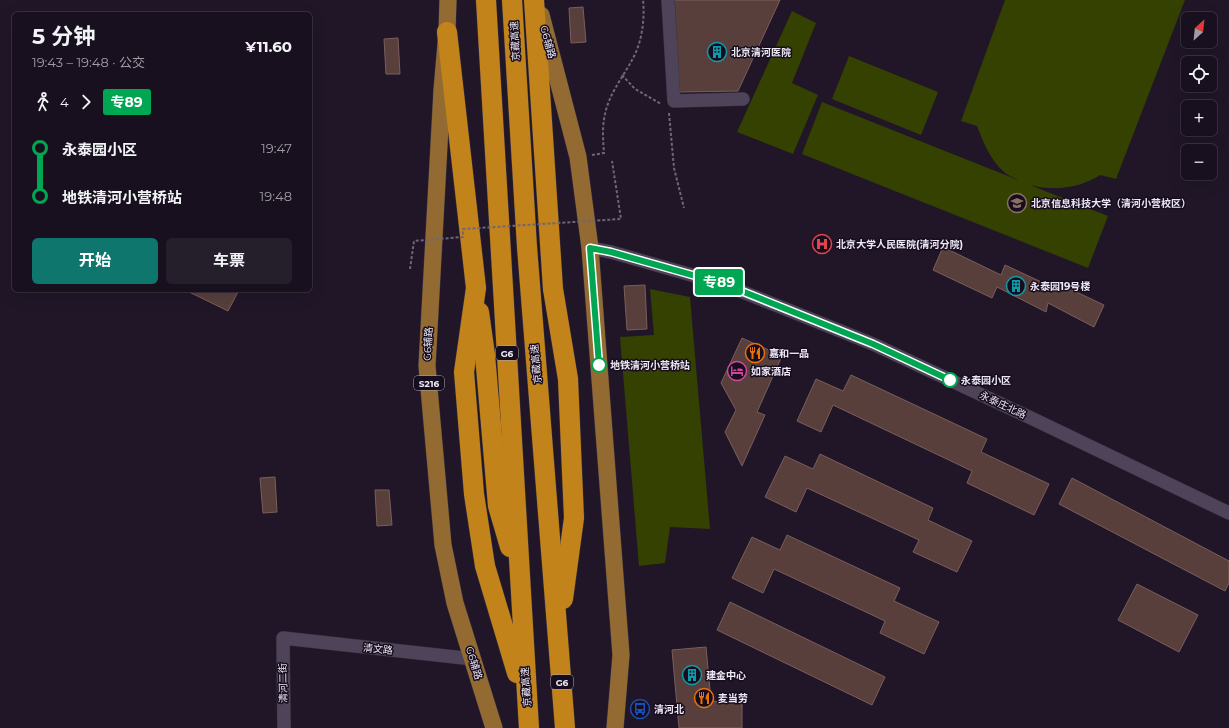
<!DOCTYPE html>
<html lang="zh">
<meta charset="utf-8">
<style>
:root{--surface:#18101e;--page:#251e2b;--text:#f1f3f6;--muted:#9f9da4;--line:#36303c;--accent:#0f766e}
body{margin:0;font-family:Montserrat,"Noto Sans SC",sans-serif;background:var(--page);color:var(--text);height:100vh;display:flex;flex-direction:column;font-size:15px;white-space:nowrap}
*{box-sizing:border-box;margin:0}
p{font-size:13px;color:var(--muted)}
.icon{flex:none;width:22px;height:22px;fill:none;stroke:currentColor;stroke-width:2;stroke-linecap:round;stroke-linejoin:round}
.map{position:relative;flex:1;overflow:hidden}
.sheet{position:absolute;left:12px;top:12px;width:300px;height:280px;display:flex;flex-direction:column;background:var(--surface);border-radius:6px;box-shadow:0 4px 16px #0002,0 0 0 1px var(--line)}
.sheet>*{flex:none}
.badge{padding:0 8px;border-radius:3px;font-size:14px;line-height:26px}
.needle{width:26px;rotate:27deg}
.buttons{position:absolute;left:1181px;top:12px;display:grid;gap:8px}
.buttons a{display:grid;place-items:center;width:36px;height:36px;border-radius:6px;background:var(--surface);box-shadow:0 4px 16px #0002,0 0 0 1px var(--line);font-size:20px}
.map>.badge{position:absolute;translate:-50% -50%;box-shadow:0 0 0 2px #fff}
.legs{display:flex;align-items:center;gap:6px;height:44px;padding:0 20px;font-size:13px}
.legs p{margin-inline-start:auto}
.head{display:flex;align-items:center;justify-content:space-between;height:68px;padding:0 20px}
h1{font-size:22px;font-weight:700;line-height:30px}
.button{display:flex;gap:8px;margin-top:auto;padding:8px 20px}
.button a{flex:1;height:46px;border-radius:6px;background:var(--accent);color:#fff;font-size:16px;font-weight:700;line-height:46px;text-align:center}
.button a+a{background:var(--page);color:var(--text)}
ul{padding:0 20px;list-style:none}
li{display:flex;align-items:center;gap:14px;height:48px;font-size:15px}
li i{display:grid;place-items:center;width:6px;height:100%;margin:0 5px;background:currentColor}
li i::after{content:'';width:10px;height:10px;margin:-5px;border:3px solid;border-radius:50%;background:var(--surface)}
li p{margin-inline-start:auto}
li:first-child i{background:linear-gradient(#0000 50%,currentColor 0)}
li:last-child i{background:linear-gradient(currentColor 50%,#0000 0)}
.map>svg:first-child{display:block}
.green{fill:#344101}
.building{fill:#583f3c;stroke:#7a5e5b}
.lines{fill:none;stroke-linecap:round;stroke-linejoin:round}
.minor-casing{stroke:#37313e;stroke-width:14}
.major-casing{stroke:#37313e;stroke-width:18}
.highway-casing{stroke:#37313e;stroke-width:21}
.path{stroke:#6f6676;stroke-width:2;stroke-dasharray:3 2;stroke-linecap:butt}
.minor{stroke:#4e4358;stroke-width:13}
.major{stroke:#946a33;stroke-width:17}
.highway{stroke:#c2841a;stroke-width:20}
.path-bridge{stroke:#6f6676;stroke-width:2;stroke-dasharray:3 2;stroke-linecap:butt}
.line-1-casing{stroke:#fff;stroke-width:9}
.line-1{stroke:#00a651;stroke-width:6}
.stop-1-dot{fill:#fff;stroke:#00a651;stroke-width:2}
.labels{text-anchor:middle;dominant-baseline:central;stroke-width:3;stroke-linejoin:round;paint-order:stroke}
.shield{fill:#160d1e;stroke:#ada6b4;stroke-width:1}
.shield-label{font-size:9px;font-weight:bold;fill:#eee8f5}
.street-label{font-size:10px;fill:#eee8f5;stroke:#160d1e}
.poi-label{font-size:10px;font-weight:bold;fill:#eee8f5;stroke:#160d1e;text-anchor:start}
.stop-label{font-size:10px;font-weight:bold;fill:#eee8f5;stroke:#160d1e;text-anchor:start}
</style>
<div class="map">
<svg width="1229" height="728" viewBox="0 0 1229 728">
<rect width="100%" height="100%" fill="#201628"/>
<g class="green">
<path d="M1005,0H1185L1116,179L1100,175C1085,185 1067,189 1049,188C1042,188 1036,186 1030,185L1108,216L1088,268L802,154L822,102L1018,180C1014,177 1008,176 1004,172C991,161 983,142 977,126L961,121Z"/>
<polygon points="792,11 816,23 792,83 818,95 793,154 737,132"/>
<polygon points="849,56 938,92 921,135 832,99"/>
<polygon points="650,289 690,297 710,529 670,527 665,563 639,566 620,337 654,335"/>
</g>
<g class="building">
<polygon points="674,0 780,0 738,91 680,92"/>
<polygon points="583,7 586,42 571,43 569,8"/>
<polygon points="398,38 400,74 386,74 384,39"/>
<polygon points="943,247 1001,275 1005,265 1050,286 1053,281 1104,305 1094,327 1048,303 1046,312 997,287 992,298 933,270"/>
<polygon points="645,285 647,329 627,330 624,286"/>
<polygon points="185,290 239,290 228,311"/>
<polygon points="742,338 782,356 757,412 765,415 742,466 725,432 736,410 721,383"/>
<polygon points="851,375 987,439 981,452 1049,484 1034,515 967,483 972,471 833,405 821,432 797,421 816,379 843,391"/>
<polygon points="820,454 933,508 928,520 972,541 957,572 913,552 919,540 807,488 796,512 765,497 785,456 813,469"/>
<polygon points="275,477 277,512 263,513 260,478"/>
<polygon points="1072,478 1229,561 1229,583 1225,591 1059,504"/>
<polygon points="375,490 389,490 392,525 377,526"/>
<polygon points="787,535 900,588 894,601 939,622 924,654 880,633 885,621 774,569 763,593 732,578 752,537 780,550"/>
<polygon points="1137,584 1198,615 1179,652 1118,620"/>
<polygon points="730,602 885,677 872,705 717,630"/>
<polygon points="706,647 711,701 742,703 742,728 679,728 672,650"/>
</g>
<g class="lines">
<defs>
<g id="minor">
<polyline points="668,0 674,101 743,99"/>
<polyline points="590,248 611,252 723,284 873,344 1031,418 1229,513"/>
<polyline points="284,728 283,638 473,659"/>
</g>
<g id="major">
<polyline points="448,0 447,32 442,90 427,366 443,545 455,603 494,728"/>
<polyline points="541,15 578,157 590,248 621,655 615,728"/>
</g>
<g id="highway">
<polyline points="486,0 529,728"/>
<polyline points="512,0 527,247 565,728"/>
<polyline points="534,0 553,289 568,379 574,518 563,599"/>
<polyline points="447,32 476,288 464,372 474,494 485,566 517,673"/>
<polyline points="479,312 485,355 498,506 510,547"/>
</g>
</defs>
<use href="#minor" class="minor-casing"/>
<use href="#major" class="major-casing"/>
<use href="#highway" class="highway-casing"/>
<g class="path">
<polyline points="622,75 635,89 661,104"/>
<polyline points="669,113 674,168 684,208"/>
<path d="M592,155L604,153C603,140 602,127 605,114C609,94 623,77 632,60C642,43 645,19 643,0"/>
</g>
<use href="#minor" class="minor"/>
<use href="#major" class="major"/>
<use href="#highway" class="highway"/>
<polyline class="path-bridge" points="410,269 414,241 463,237 463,229 621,219 612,161"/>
</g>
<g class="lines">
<defs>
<polyline id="line-1" points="599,365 590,248 611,252 724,284 873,344 950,380"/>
</defs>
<use href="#line-1" class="line-1-casing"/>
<use href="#line-1" class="line-1"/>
</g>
<defs>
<symbol id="building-ring" viewBox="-11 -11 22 22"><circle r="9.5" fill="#160d1e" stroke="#0f9aa8" stroke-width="1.5"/><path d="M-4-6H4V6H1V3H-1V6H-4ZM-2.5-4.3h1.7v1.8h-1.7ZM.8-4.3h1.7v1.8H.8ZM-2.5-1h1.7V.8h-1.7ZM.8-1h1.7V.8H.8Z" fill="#0f9aa8"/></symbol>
<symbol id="school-ring" viewBox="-11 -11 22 22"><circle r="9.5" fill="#160d1e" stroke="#8d6e63" stroke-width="1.5"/><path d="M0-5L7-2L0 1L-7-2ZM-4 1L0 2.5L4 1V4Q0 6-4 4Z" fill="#8d6e63"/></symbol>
<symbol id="hospital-ring" viewBox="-11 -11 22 22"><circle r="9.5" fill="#160d1e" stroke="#e0444e" stroke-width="1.5"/><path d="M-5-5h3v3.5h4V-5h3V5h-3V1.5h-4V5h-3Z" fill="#e0444e"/></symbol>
<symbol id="restaurant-ring" viewBox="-11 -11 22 22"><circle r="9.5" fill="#160d1e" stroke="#e8710a" stroke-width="1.5"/><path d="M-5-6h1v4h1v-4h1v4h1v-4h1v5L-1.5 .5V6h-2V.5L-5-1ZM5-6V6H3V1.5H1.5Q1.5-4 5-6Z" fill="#e8710a"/></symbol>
<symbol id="hotel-ring" viewBox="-11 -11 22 22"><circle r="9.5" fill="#160d1e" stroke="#d1479c" stroke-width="1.5"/><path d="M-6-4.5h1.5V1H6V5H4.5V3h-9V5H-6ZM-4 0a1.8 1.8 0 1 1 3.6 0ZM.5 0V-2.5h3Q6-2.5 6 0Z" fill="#d1479c"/></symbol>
<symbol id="bus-ring" viewBox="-11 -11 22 22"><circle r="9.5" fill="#160d1e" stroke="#1a4fb4" stroke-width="1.5"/><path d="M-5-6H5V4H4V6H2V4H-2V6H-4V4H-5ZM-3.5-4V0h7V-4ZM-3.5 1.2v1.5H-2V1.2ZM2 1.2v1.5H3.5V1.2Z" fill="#1a4fb4"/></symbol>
</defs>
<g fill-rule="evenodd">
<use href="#building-ring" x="706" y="41" width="22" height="22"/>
<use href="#school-ring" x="1006" y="192" width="22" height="22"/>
<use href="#hospital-ring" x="811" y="233" width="22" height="22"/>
<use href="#building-ring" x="1005" y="275" width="22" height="22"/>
<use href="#restaurant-ring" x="744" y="342" width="22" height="22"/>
<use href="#hotel-ring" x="726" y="360" width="22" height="22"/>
<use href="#building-ring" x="681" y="664" width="22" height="22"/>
<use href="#restaurant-ring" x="693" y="687" width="22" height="22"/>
<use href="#bus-ring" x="629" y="698" width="22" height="22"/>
</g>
<g class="stop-1-dot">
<circle cx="599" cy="365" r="7"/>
<circle cx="950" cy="380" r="7"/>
</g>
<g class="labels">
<g class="shield">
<rect x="496" y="346" width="22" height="14" rx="3"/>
<rect x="414" y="376" width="30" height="14" rx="3"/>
<rect x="551" y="675" width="22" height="14" rx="3"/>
</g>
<g class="shield-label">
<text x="507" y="353">G6</text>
<text x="429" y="383">S216</text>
<text x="562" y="682">G6</text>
</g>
<g class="street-label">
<text transform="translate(515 41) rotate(-93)">京藏高速</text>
<text transform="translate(548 42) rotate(75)">G6辅路</text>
<text transform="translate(428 344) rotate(-87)">G6辅路</text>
<text transform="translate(536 364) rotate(-95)">京藏高速</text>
<text transform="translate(1003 405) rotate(25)">永泰庄北路</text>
<text transform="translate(378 649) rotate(6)">清文路</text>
<text transform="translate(474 663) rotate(73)">G6辅路</text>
<text transform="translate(283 683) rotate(-91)">清河二街</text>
<text transform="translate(526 687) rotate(-94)">京藏高速</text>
</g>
<g class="poi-label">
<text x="731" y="52">北京清河医院</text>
<text x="1031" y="203">北京信息科技大学（清河小营校区）</text>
<text x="836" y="244">北京大学人民医院(清河分院)</text>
<text x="1030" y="286">永泰园19号楼</text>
<text x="769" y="353">嘉和一品</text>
<text x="751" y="371">如家酒店</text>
<text x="706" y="675">建金中心</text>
<text x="718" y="698">麦当劳</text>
<text x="654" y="709">清河北</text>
</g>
<g class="stop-label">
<text x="610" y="365">地铁清河小营桥站</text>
<text x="961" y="380">永泰园小区</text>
</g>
</g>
</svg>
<div class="buttons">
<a><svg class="needle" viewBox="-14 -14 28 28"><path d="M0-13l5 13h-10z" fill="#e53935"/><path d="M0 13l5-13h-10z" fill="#9f9da4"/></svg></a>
<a><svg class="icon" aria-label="locate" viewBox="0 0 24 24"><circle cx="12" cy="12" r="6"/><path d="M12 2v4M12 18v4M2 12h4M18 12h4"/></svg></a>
<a>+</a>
<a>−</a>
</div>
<b class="badge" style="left:719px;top:282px;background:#00a651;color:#fff">专89</b>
<section class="sheet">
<div class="head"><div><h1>5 分钟</h1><p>19:43 – 19:48 · 公交</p></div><b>¥11.60</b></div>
<div class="legs"><svg class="icon" aria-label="walk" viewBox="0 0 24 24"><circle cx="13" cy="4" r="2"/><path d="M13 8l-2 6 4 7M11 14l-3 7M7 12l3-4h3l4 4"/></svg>4<svg class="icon" aria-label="forward" viewBox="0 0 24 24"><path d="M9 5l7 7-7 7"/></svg><b class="badge" style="background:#00a651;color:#fff">专89</b></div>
<ul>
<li><i style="color:#00a651"></i><b>永泰园小区</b><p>19:47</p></li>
<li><i style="color:#00a651"></i><b>地铁清河小营桥站</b><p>19:48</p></li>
</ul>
<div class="button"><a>开始</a><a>车票</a></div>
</section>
</div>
